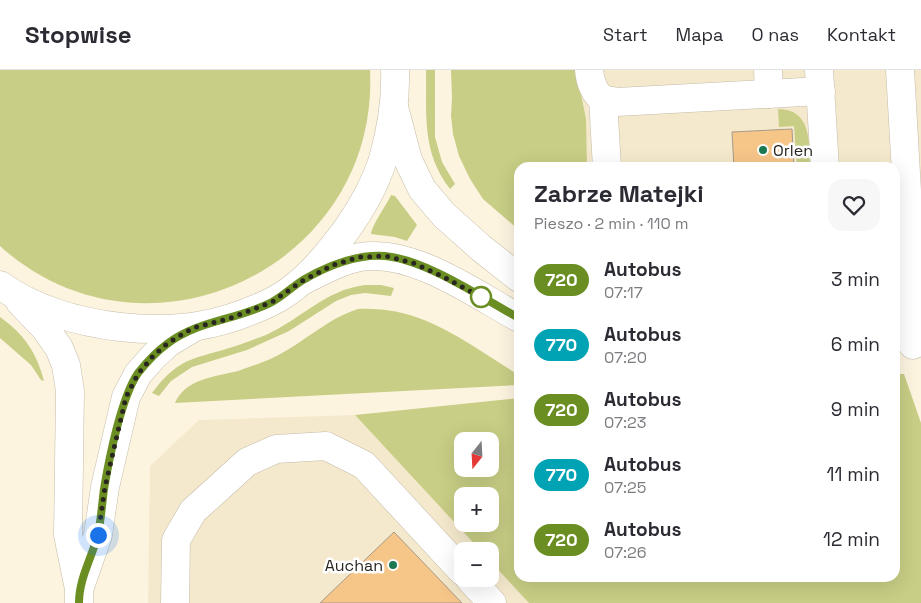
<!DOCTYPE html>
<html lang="pl">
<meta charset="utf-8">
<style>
:root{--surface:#fff;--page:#f7f7f7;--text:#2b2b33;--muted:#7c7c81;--line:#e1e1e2}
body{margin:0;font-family:"Space Grotesk",sans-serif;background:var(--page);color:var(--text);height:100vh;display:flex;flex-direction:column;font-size:19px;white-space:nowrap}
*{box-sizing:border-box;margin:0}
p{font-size:16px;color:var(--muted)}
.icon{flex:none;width:28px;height:28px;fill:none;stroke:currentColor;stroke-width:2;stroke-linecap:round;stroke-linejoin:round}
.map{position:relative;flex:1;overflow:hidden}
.panel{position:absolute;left:514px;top:92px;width:386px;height:420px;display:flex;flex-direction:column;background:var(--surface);border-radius:15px;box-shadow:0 5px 20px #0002}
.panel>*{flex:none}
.badge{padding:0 10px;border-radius:16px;font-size:18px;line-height:32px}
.needle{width:32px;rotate:198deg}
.fabs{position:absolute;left:454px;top:362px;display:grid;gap:10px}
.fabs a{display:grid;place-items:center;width:45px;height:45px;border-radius:10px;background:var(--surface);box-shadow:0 5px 20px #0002;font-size:25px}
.you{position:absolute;width:25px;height:25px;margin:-12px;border:4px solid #fff;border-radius:50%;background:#1a73e8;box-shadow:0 0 0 8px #1a73e833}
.map>.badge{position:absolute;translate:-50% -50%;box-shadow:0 0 0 2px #fff}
.round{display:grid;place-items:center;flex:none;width:52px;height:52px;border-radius:15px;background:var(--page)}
.summary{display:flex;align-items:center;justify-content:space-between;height:85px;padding:0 20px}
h1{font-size:24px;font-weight:700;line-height:38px}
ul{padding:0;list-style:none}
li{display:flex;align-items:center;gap:15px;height:65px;padding:0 20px}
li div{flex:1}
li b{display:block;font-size:19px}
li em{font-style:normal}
li .badge{min-width:55px;font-weight:700;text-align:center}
header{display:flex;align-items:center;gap:30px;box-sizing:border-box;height:70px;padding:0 25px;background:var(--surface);border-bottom:1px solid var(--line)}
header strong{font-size:24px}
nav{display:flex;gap:28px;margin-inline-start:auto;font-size:18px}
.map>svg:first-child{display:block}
.built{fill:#f5e9cd}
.green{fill:#c8ce85;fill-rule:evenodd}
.building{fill:#f6c588;stroke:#a79989}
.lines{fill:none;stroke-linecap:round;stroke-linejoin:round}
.minor-casing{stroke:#c4bba8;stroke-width:29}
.major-casing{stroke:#c4bba8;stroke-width:29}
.minor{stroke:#fff;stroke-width:28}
.major{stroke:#fff;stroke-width:28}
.line-casing{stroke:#fff;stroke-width:11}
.line{stroke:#6b8e23;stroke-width:8}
.walk{stroke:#29261f;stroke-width:5;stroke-dasharray:0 9}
.poi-dot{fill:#1a7950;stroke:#fff;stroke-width:2}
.stop-dot{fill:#fff;stroke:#6b8e23;stroke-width:2.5}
.labels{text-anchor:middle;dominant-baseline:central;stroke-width:5;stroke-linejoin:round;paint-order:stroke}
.poi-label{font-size:16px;fill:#29261f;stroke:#fff;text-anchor:start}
</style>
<header>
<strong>Stopwise</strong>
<nav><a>Start</a><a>Mapa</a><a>O nas</a><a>Kontakt</a></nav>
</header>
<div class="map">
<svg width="921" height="533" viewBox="0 0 921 533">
<rect width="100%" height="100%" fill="#fdf4e0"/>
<g class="built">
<polygon points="558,0 921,0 921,234 895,236 895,98 565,97"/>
<polygon points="355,345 481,481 462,481 462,509 490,509 490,491 529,533 148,533 150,396 199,350"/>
</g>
<g class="green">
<path d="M0,0H370C380,196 146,308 0,176Z"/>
<path d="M426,0H435V67L442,92L455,114L450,119C421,81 427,45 426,0Z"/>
<polygon points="451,0 576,0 586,49 587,97 519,98 519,160 483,129 470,109 459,86 453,64 451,46 452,28"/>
<path d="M778,39C812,39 809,73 810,97H797L794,56L779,57Z"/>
<path d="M391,125L395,126L417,155L407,171L395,167L371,164C372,155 386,136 391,125Z"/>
<path d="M365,215H381L394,218L391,226L365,223L351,225L336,231L289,261L269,270L247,280L192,297L171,311L159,326L152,323C160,312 170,301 182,294C196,286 211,284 226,279C239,275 253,270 266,265C301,249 325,220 365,215Z"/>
<path d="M358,239C407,237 440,255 481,281C493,289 505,296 517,304L519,306V315L175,333C186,308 215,307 238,301C246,298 255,295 263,292C298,279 323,250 358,239Z"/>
<path d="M0,247C24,264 37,283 44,311L41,310L31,295L0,268Z"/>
<path d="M895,304H904L921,353V533H529L490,491V481H481L355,345L519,328V508H895ZM462,371H490V399H462ZM462,426H490V454H462Z"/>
</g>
<g class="building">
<polygon points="792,59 794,98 734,98 732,62"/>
<polygon points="394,462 462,533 320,533"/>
</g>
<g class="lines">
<defs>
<g id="minor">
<path d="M589,0C590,10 594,25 604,29C608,31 613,31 617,32L821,21"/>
<polyline points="768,0 769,24"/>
<polyline points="819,0 825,98"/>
<polyline points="900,0 912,207 913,275"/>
<polyline points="603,29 607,98"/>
<polyline points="394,37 408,90 422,119 444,145 481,178 519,208"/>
<path d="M304,210C322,201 340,191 360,187C414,179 473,223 519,248"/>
<polyline points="470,509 492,533"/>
<polyline points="175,533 176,470 193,441 247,392 276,379 326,376 364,395 462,501"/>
</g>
<g id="major">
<path d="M0,215C35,240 78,252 120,257C175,263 220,257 271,232C315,211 369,137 383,89C391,61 396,30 395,0"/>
<polyline points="20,232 45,258 59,278 66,295 70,321 68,465 79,519 79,533"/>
<polyline points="80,517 98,465 105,417 126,327 138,304 153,287 168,273 193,258"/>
</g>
</defs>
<use href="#minor" class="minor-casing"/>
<use href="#major" class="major-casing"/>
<use href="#minor" class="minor"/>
<use href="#major" class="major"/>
</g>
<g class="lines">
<defs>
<path id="line" d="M79,533C79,508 92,488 98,464C101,450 102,434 104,419C109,389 121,328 138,303C146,293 156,282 167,274C198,250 238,250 272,232C283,226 292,217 303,210C327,196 357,184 385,186C427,190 482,228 519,248"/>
</defs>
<use href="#line" class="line-casing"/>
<use href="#line" class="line"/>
<polyline class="walk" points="98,465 105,417 126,327 138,304 153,286 168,273 193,258 228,249 272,232 302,211 333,195 360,187 386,186 413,193 442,206 481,227"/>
</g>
<g class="poi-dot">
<circle cx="763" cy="80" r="5"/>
<circle cx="393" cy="495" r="5"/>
</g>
<circle class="stop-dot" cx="481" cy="227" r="10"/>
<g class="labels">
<g class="poi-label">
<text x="773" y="80">Orlen</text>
<text x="383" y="495" text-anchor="end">Auchan</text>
</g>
</g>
</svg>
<div class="fabs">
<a><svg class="needle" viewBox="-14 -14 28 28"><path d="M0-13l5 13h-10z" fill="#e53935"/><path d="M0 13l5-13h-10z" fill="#7c7c81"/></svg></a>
<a>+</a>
<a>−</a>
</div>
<div class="you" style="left:98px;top:465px"></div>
<section class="panel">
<div class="summary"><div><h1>Zabrze Matejki</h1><p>Pieszo · 2 min · 110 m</p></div><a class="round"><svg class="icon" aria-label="heart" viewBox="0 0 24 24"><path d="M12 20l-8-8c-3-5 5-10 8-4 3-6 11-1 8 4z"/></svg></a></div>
<ul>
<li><span class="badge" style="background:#6b8e23;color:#fff">720</span><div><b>Autobus</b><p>07:17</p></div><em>3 min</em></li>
<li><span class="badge" style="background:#00a3b4;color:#fff">770</span><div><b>Autobus</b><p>07:20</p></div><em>6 min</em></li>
<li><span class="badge" style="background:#6b8e23;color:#fff">720</span><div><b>Autobus</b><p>07:23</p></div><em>9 min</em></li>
<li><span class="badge" style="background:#00a3b4;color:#fff">770</span><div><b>Autobus</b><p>07:25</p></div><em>11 min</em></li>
<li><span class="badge" style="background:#6b8e23;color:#fff">720</span><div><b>Autobus</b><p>07:26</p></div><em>12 min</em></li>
</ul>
</section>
</div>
